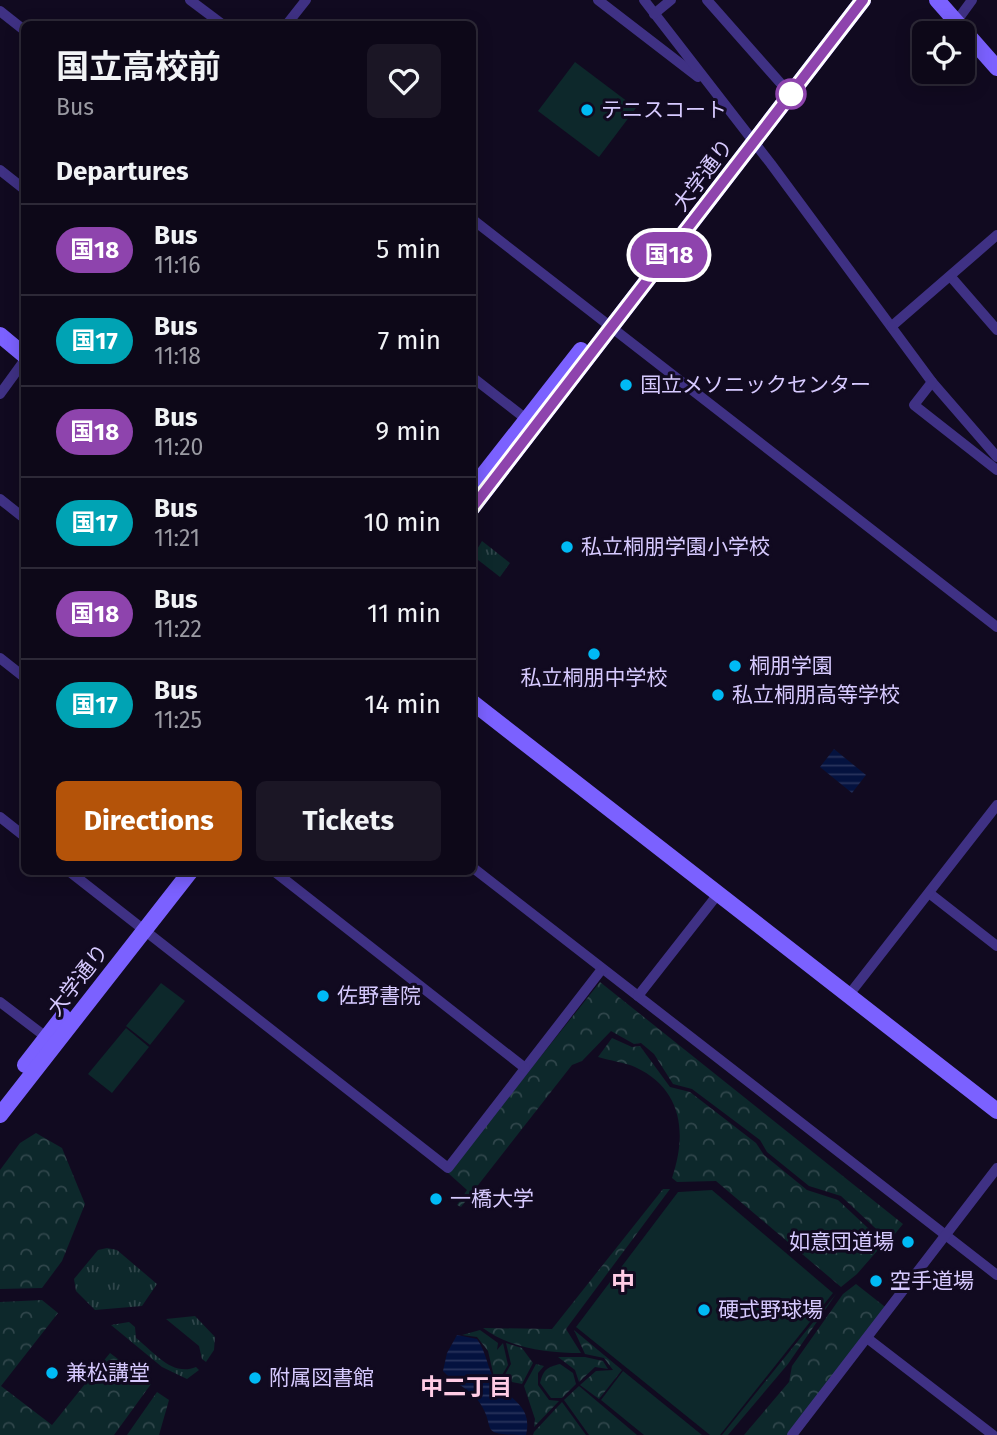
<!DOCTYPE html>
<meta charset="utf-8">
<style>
:root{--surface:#0d0818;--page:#1b1625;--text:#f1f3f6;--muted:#9a9aa2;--line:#2d2937;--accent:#b45309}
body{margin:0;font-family:"Fira Sans","Noto Sans JP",sans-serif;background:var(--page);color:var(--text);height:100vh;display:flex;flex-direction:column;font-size:26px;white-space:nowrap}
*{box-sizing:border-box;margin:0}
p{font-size:23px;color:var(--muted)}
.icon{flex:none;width:38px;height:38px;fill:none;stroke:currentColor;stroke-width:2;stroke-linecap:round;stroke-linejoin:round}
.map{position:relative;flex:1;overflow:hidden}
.side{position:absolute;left:21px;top:21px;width:455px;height:854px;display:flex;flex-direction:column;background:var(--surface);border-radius:10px;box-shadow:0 4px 18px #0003,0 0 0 2px var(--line)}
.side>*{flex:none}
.badge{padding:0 14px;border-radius:23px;font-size:24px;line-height:46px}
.controls{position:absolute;left:912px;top:21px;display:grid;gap:14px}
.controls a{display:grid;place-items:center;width:63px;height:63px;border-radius:10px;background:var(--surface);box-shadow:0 4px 18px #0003,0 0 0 2px var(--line);font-size:35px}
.map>.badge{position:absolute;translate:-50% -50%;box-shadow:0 0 0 4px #fff}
h2{padding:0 35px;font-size:26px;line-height:63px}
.round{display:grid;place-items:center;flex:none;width:74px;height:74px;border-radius:10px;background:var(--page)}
.headline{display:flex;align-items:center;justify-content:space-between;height:119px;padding:0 35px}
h1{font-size:33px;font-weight:700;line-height:52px}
.primary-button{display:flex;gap:14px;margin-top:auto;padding:14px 35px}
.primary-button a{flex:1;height:80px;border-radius:10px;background:var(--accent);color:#fff;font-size:28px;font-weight:700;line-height:80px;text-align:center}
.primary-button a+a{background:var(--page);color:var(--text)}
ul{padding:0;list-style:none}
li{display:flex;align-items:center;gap:21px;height:91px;padding:0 35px;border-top:2px solid var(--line)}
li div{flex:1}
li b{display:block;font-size:26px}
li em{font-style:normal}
li .badge{min-width:77px;font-weight:700;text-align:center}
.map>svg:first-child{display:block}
.grass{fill:url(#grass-tufts)}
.forest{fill:url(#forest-crowns)}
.pitch{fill:#0d282b}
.water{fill:url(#water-rules)}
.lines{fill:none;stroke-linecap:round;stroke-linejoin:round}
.street{stroke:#3f3184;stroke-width:10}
.secondary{stroke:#7b61ff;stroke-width:16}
.line-casing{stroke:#fff;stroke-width:16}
.line{stroke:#8e44ad;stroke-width:10}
.stop-dot{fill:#fff;stroke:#8e44ad;stroke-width:3.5}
.poi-dot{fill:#00baf5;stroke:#110a20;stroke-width:2.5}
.labels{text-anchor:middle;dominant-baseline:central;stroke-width:6;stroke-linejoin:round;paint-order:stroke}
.poi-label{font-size:21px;fill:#d7caff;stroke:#110a20;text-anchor:start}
.street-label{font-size:21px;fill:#d7caff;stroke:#110a20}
.neighbourhood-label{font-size:23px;font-weight:bold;fill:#ffcce5;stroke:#110a20}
.quarter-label{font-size:24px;font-weight:bold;fill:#ffcce5;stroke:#110a20}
</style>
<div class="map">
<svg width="997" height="1435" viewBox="0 0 997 1435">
<defs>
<pattern id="grass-tufts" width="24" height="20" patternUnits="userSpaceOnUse" patternTransform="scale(1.75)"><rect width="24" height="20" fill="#0d282b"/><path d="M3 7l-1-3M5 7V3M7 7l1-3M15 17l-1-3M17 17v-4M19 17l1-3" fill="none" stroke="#30464b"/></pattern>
<pattern id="forest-crowns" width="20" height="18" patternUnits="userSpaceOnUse" patternTransform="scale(1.75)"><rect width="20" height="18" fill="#0d282b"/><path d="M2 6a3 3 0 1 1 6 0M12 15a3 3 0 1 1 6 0" fill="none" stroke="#30464b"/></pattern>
<pattern id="water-rules" width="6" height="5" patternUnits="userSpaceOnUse" patternTransform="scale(1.75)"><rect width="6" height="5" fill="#04123f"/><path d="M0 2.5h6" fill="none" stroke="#28335c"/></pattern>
</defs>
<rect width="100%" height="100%" fill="#110a20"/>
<g class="grass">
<polygon points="482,541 510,563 500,577 473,556"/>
<polygon points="107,1248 117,1250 157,1284 142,1306 95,1310 76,1291 74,1279 98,1250"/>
<polygon points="195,1316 215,1337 214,1350 206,1362 202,1359 199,1346 166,1319"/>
<path d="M129,1322L135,1327L136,1338C154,1352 172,1377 196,1367L199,1370L187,1379L162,1367L111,1325Z"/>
</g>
<g class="forest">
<polygon points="600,982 903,1224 889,1241 841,1196 809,1186 767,1152 760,1140 692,1089 673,1084 654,1054 641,1043 634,1044 611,1031 582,1061 572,1065 461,1207 457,1205 467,1190 448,1173"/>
<path d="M612,1038L632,1047L640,1046L670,1087L690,1092L756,1143L764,1155L807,1190L838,1200L884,1243L857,1274L841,1287L716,1181L677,1182L672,1178C687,1134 683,1089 635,1067C624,1062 610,1061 598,1057Z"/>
<polygon points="36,1133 62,1148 85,1204 62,1261 42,1288 0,1289 0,1170 20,1143"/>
<path d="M663,1189H670L566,1329L581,1353C548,1353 509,1348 483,1328L552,1329Z"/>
<polygon points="856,1284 889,1310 787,1435 744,1435 789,1382 792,1366 843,1294"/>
<polygon points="836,1294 788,1364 728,1435 722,1435"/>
<polygon points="42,1300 58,1313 1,1386 52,1425 110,1353 151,1384 114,1435 0,1435 0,1302"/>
<polygon points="480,1330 498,1343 497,1350 503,1343 508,1365 498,1382 494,1377 488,1351 477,1337 462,1335"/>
<polygon points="574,1330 622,1370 599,1399 580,1385 596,1371 613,1370 604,1358 585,1354"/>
<polygon points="506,1343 522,1348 533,1363 522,1384 502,1380 511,1364"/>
<polygon points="558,1357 585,1357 603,1361 608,1369 595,1367 579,1382 575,1370"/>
<polygon points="536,1364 544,1366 538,1373 538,1385 549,1400 559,1401 534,1427 535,1419 524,1386"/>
<path d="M560,1364L573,1373L576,1384L562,1398H551L540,1383C543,1370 547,1367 560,1364Z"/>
<polygon points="579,1386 637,1435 589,1435 564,1400"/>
<polygon points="157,1392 169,1400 159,1435 127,1435"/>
<polygon points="562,1402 586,1435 533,1435 534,1432"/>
</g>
<g class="pitch">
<polygon points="575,62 636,108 599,157 538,111"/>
<polygon points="161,983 185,1001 150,1045 126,1026"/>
<polygon points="126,1028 149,1047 112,1093 88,1074"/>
<polygon points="712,1190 833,1293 720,1435 710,1435 576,1327 678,1192"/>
<polygon points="623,1371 702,1435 644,1435 601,1400"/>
</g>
<g class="water">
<polygon points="834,749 866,775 852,793 820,767"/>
<path d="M457,1335L477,1339C487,1353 487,1368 495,1380C510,1401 533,1405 526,1435C473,1435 500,1429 477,1399C467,1388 453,1382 443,1371L447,1353Z"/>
</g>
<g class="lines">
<g class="street">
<polyline points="190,0 222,24"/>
<polyline points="598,0 698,77"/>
<polyline points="644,0 771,164 932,382 997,457"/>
<polyline points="707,0 791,95"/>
<polyline points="0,11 24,30"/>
<polyline points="654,14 671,0"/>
<polyline points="956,22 972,0"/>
<polyline points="287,24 306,0"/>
<polyline points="0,170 24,189"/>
<polyline points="472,219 997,627"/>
<polyline points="951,277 997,330"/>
<polyline points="892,326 997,235"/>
<polyline points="472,377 530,422"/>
<polyline points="932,382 914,405 997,470"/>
<polyline points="0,394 24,361"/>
<polyline points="0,499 24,518"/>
<polyline points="0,658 24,677"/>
<polyline points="0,817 24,836"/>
<polyline points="472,867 638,996"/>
<polyline points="70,872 448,1168 602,969"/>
<polyline points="275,872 525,1068"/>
<polyline points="929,893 997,946"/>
<polyline points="718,894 638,996 997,1275"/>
<polyline points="848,996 997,805"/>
<polyline points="0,1002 50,1040"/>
<polyline points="867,1338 993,1435"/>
<polyline points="792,1435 997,1168"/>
</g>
<g class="secondary">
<polyline points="937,0 997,68"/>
<polyline points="0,335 24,355"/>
<polyline points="472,489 581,350"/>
<polyline points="472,508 863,0"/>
<polyline points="472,702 997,1111"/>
<polyline points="25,1065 63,1016"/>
<polyline points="0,1115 190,872"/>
</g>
</g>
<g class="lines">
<defs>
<polyline id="line" points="472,508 863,0"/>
</defs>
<use href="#line" class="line-casing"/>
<use href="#line" class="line"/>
</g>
<circle class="stop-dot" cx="791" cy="94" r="14"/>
<g class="poi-dot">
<circle cx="587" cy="110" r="7"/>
<circle cx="626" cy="385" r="7"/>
<circle cx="567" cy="547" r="7"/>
<circle cx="594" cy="654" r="7"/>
<circle cx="735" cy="666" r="7"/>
<circle cx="718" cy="695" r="7"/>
<circle cx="323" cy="996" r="7"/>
<circle cx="436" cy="1199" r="7"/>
<circle cx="908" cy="1242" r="7"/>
<circle cx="876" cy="1281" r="7"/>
<circle cx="704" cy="1310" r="7"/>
<circle cx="52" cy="1373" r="7"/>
<circle cx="255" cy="1378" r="7"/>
</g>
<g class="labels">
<g class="poi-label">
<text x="601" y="110">テニスコート</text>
<text x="640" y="385">国立メソニックセンター</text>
<text x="581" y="547">私立桐朋学園小学校</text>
<text x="749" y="666">桐朋学園</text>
<text x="594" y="678" text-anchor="middle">私立桐朋中学校</text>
<text x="732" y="695">私立桐朋高等学校</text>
<text x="337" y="996">佐野書院</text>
<text x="450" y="1199">一橋大学</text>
<text x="894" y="1242" text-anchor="end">如意団道場</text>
<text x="890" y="1281">空手道場</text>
<text x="718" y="1310">硬式野球場</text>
<text x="66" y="1373">兼松講堂</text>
<text x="269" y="1378">附属図書館</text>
</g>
<g class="street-label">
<text transform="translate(703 175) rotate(-53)">大学通り</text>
<text transform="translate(78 980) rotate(-52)">大学通り</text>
</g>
<g class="neighbourhood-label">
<text x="466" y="1387">中二丁目</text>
</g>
<g class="quarter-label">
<text x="623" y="1282">中</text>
</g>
</g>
</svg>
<div class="controls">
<a><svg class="icon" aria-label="locate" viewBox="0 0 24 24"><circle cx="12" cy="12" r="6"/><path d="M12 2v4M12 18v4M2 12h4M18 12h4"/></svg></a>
</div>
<b class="badge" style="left:669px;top:255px;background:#8e44ad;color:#fff">国18</b>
<section class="side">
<div class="headline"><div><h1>国立高校前</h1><p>Bus</p></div><a class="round"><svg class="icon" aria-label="heart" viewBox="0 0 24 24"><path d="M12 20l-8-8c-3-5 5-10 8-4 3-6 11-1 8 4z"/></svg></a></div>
<h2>Departures</h2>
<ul>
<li><span class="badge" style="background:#8e44ad;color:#fff">国18</span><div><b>Bus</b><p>11:16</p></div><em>5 min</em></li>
<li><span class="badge" style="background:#00a3b4;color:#fff">国17</span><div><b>Bus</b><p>11:18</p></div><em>7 min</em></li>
<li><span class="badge" style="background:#8e44ad;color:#fff">国18</span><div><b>Bus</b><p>11:20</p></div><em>9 min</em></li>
<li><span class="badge" style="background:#00a3b4;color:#fff">国17</span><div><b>Bus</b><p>11:21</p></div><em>10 min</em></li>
<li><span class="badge" style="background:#8e44ad;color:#fff">国18</span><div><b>Bus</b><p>11:22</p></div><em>11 min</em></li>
<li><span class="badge" style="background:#00a3b4;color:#fff">国17</span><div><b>Bus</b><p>11:25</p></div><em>14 min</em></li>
</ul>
<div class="primary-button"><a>Directions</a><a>Tickets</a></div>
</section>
</div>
